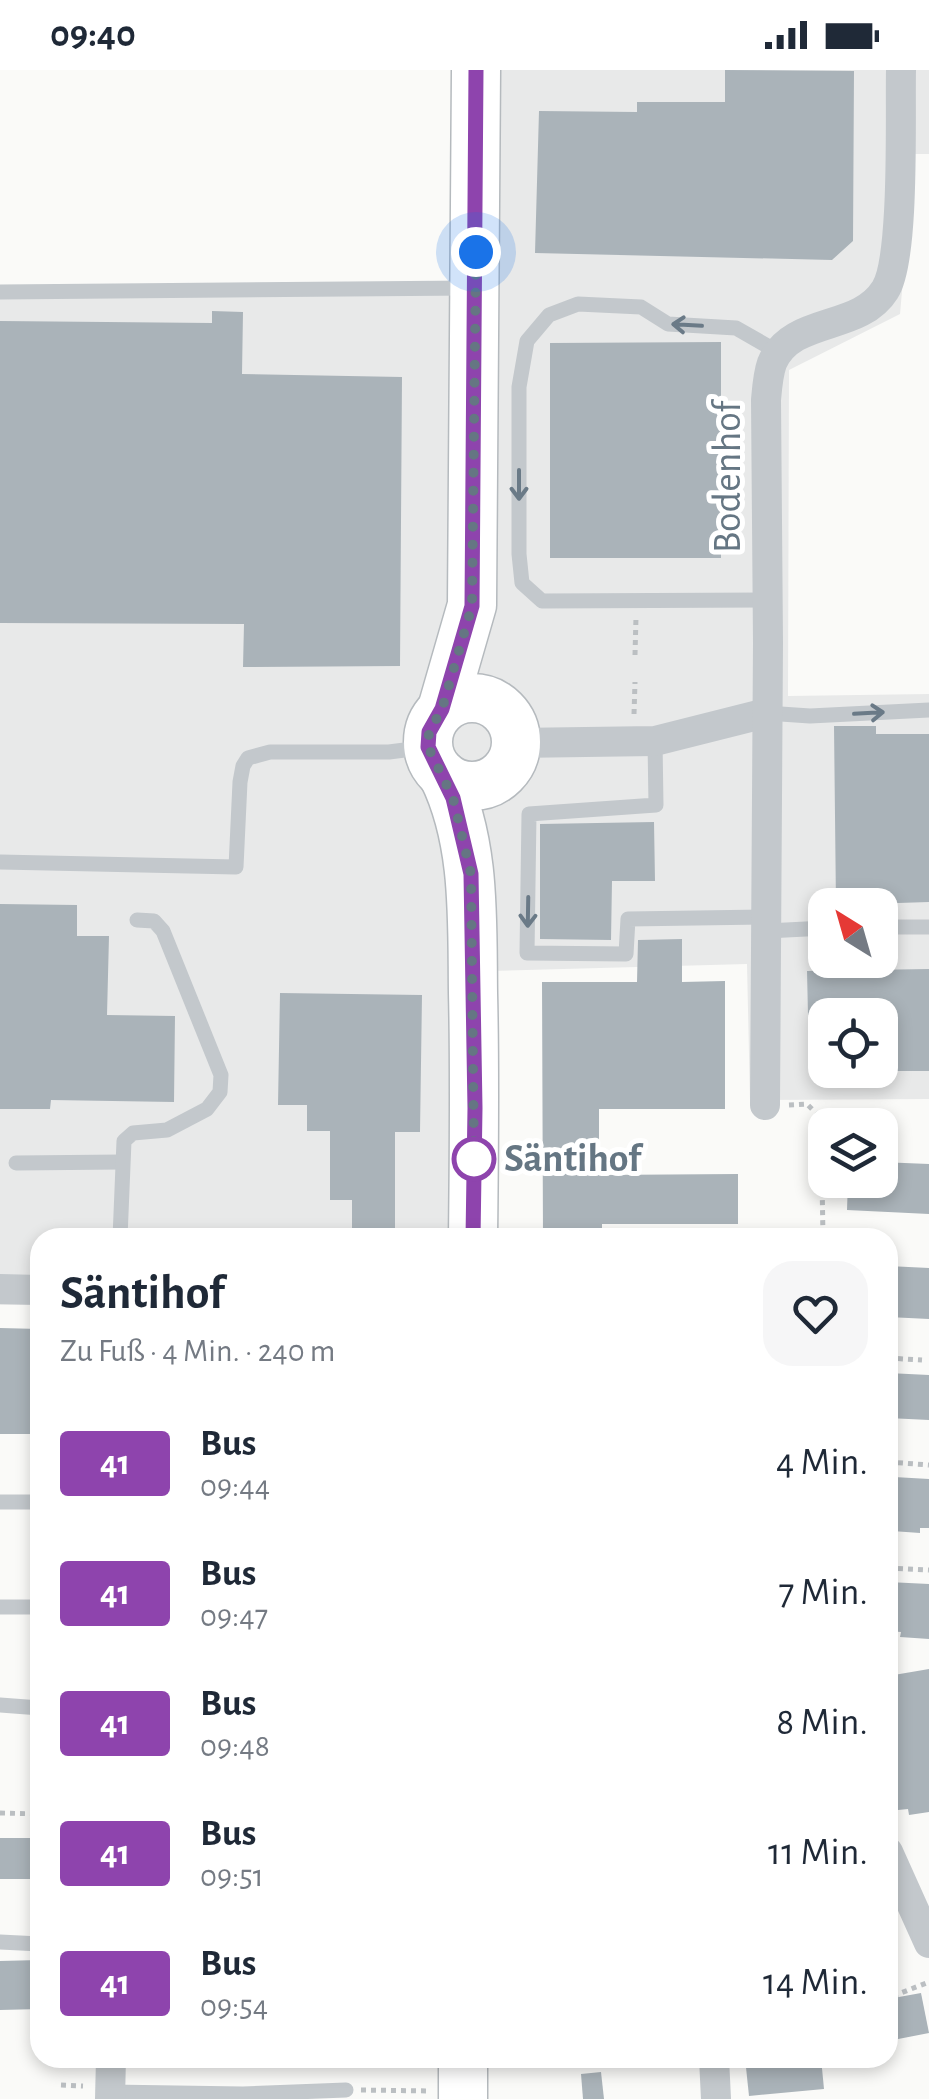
<!DOCTYPE html>
<html lang="de">
<meta charset="utf-8">
<style>
:root{--surface:#fff;--page:#f6f6f7;--text:#1f2937;--muted:#747a83}
body{margin:0;font-family:"Alegreya Sans",sans-serif;background:var(--page);color:var(--text);height:100vh;display:flex;flex-direction:column;font-size:38px;white-space:nowrap}
*{box-sizing:border-box;margin:0}
p{font-size:32px;color:var(--muted)}
.icon{flex:none;width:55px;height:55px;fill:none;stroke:currentColor;stroke-width:2;stroke-linecap:round;stroke-linejoin:round}
.map{position:relative;flex:1;overflow:hidden}
.details{position:absolute;left:30px;top:1158px;width:868px;height:840px;display:flex;flex-direction:column;background:var(--surface);border-radius:30px;box-shadow:0 5px 15px #0003}
.details>*{flex:none}
.badge{padding:0 20px;border-radius:8px;font-size:35px;line-height:65px}
.needle{width:65px;rotate:323deg}
.buttons{position:absolute;left:808px;top:818px;display:grid;gap:20px}
.buttons a{display:grid;place-items:center;width:90px;height:90px;border-radius:20px;background:var(--surface);box-shadow:0 5px 15px #0003;font-size:50px}
.you{position:absolute;width:50px;height:50px;margin:-25px;border:8px solid #fff;border-radius:50%;background:#1a73e8;box-shadow:0 0 0 15px #1a73e833}
.map>.badge{position:absolute;translate:-50% -50%;box-shadow:0 0 0 5px #fff}
.round{display:grid;place-items:center;flex:none;width:105px;height:105px;border-radius:30px;background:var(--page)}
.overview{display:flex;align-items:center;justify-content:space-between;height:170px;padding:0 30px}
h1{font-size:48px;font-weight:600;line-height:75px}
ul{padding:0;list-style:none}
li{display:flex;align-items:center;gap:30px;height:130px;padding:0 30px}
li div{flex:1}
li b{display:block;font-size:38px}
li em{font-style:normal}
li .badge{min-width:110px;font-weight:700;text-align:center}
.status{display:flex;justify-content:space-between;align-items:center;height:70px;padding:0 50px;background:var(--surface);direction:ltr}
.status svg{height:28px;fill:currentColor}
.map>svg:first-child{display:block}
.built{fill:#e8e9e9;fill-rule:evenodd}
.building{fill:#aab3b9}
.lines{fill:none;stroke-linecap:round;stroke-linejoin:round}
.primary-casing{stroke:#b5babe;stroke-width:51}
.path{stroke:#bbbfc2;stroke-width:5;stroke-dasharray:5 5;stroke-linecap:butt}
.lane{stroke:#c3c8cc;stroke-width:15}
.street{stroke:#c3c8cc;stroke-width:30}
.primary{stroke:#fff;stroke-width:48}
.oneway{stroke:#6a7a87}
.line-casing{stroke:#fff;stroke-width:22}
.line{stroke:#8e44ad;stroke-width:15}
.walk{stroke:#657683;stroke-width:10;stroke-dasharray:0 18}
.stop-dot{fill:#fff;stroke:#8e44ad;stroke-width:5}
.labels{text-anchor:middle;dominant-baseline:central;stroke-width:10;stroke-linejoin:round;paint-order:stroke}
.street-label{font-size:40px;fill:#657683;stroke:#fff}
.stop-label{font-size:40px;font-weight:bold;fill:#657683;stroke:#fff;text-anchor:start}
</style>
<div class="status"><b>09:40</b><svg viewBox="0 0 49 12"><path d="M0 12V9h3v3zM5 12V6h3v6zM10 12V3h3v9zM15 12V0h3v12zM26 1h20v11H26zM47 4h2v5h-2z"/></svg></div>
<div class="map">
<svg width="929" height="2029" viewBox="0 0 929 2029">
<rect width="100%" height="100%" fill="#fafaf8"/>
<path class="built" d="M476,0H929V84H914L900,244L789,300L788,626L929,624V1029L750,1030L747,894L490,901L466,1167L40,1168V1235H0V222L475,218ZM825,835H880V890H825ZM825,945H880V1000H825Z"/>
<g class="building">
<polygon points="725,0 854,1 853,171 832,190 535,183 539,41 637,42 637,32 725,32"/>
<polygon points="212,241 243,242 242,304 402,307 400,596 243,597 244,554 0,553 0,251 212,253"/>
<polygon points="721,272 721,488 550,488 550,273"/>
<polygon points="834,656 876,656 876,664 929,664 929,832 836,835"/>
<polygon points="654,752 655,811 612,811 611,870 540,869 540,754"/>
<polygon points="0,834 77,835 77,866 109,866 107,945 175,946 174,1032 51,1030 50,1039 0,1039"/>
<polygon points="682,869 682,912 725,911 725,1039 599,1039 599,1105 738,1104 738,1154 602,1154 602,1167 543,1168 542,912 637,912 638,870"/>
<polygon points="929,899 929,1001 880,1001 880,945 808,945 807,901"/>
<polygon points="280,923 422,925 420,1062 395,1062 395,1168 352,1168 352,1130 330,1130 330,1061 307,1061 307,1035 278,1035"/>
<polygon points="880,1092 929,1094 929,1144 847,1140 848,1110 880,1110"/>
<polygon points="888,1196 929,1198 929,1249 888,1247"/>
<polygon points="0,1258 40,1259 40,1364 0,1364"/>
<polygon points="888,1303 929,1305 929,1350 888,1348"/>
<polygon points="894,1407 929,1409 929,1458 920,1458 920,1463 892,1461"/>
<polygon points="888,1512 929,1514 929,1569 900,1567 901,1562 888,1561"/>
<polygon points="929,1599 929,1742 909,1745 908,1739 888,1741 888,1606"/>
<rect x="0" y="1768" width="40" height="41"/>
<polygon points="40,1890 40,1939 0,1940 0,1891"/>
<polygon points="921,1923 929,1963 888,1971 888,1929"/>
<polygon points="745,1988 821,1988 824,2019 749,2026"/>
<polygon points="601,2002 604,2029 583,2029 581,2004"/>
</g>
<g class="lines">
<defs>
<g id="primary">
<circle cx="472" cy="672" r="44"/>
<polyline points="442,639 472,535 476,0"/>
<path d="M443,705C476,772 472,850 473,923C475,1004 474,1086 473,1168"/>
<polyline points="463,2029 463,1988"/>
</g>
</defs>
<use href="#primary" class="primary-casing"/>
<g class="path">
<polyline points="635,585 636,547"/>
<polyline points="634,644 635,612"/>
<polyline points="789,1035 807,1034 821,1048 823,1168"/>
<polyline points="888,1288 922,1290"/>
<polyline points="888,1392 929,1395"/>
<polyline points="888,1498 929,1500"/>
<polyline points="0,1743 40,1744"/>
<polyline points="893,1926 929,1912"/>
<polyline points="61,2015 83,2016"/>
<polyline points="361,2020 430,2021"/>
</g>
<g class="lane">
<polyline points="0,222 471,218"/>
<polyline points="767,530 542,531 522,513 519,484 519,317 527,271 549,245 578,234 641,237 668,254 736,258 778,282"/>
<polyline points="766,643 810,646 929,640"/>
<polyline points="655,671 656,735 529,744 527,883 626,884 628,849 767,847"/>
<polyline points="0,792 236,797 240,712 243,696 248,688 270,682 389,682 428,677"/>
<polyline points="880,857 929,857"/>
<polyline points="767,861 825,858"/>
<polyline points="16,1093 122,1092"/>
<polyline points="120,1168 124,1071 133,1063 167,1060 207,1039 220,1022 221,1005 163,861 154,851 137,850"/>
<polyline points="0,1432 40,1432"/>
<polyline points="0,1537 40,1537"/>
<polyline points="0,1635 40,1638"/>
<polyline points="0,1872 40,1874"/>
<polyline points="110,2022 243,2024 346,2020"/>
</g>
<g class="street">
<polyline points="516,673 655,671 766,643"/>
<path d="M765,1035L768,573L766,330C767,318 768,304 772,293C792,246 859,262 885,220C905,190 900,44 901,0"/>
<polyline points="0,1219 40,1220"/>
<polyline points="888,1782 929,1873"/>
<polyline points="714,1988 716,2029"/>
<polyline points="110,2029 111,1988"/>
</g>
<use href="#primary" class="primary"/>
</g>
<defs><path id="oneway-shaft" d="M-6 0H5M1.5-3L5.5 0L1.5 3" fill="none" stroke-width="1.6" stroke-linecap="round" stroke-linejoin="round" transform="scale(2.5)"/></defs>
<g class="oneway">
<use href="#oneway-shaft" transform="translate(687 255) rotate(-177)"/>
<use href="#oneway-shaft" transform="translate(519 415) rotate(90)"/>
<use href="#oneway-shaft" transform="translate(869 643) rotate(-3)"/>
<use href="#oneway-shaft" transform="translate(528 842) rotate(91)"/>
</g>
<g class="lines">
<defs>
<polyline id="line" points="473,1168 475,1038 471,804 453,728 428,677 429,662 442,639 472,536 476,0"/>
</defs>
<use href="#line" class="line-casing"/>
<use href="#line" class="line"/>
<polyline class="walk" points="474,1089 471,804 453,728 428,677 429,662 442,639 472,536 476,182"/>
</g>
<circle class="stop-dot" cx="474" cy="1089" r="20"/>
<g class="labels">
<g class="street-label">
<text transform="translate(728 407) rotate(-90)">Bodenhof</text>
</g>
<g class="stop-label">
<text x="504" y="1089">Säntihof</text>
</g>
</g>
</svg>
<div class="buttons">
<a><svg class="needle" viewBox="-14 -14 28 28"><path d="M0-13l5 13h-10z" fill="#e53935"/><path d="M0 13l5-13h-10z" fill="#747a83"/></svg></a>
<a><svg class="icon" aria-label="locate" viewBox="0 0 24 24"><circle cx="12" cy="12" r="6"/><path d="M12 2v4M12 18v4M2 12h4M18 12h4"/></svg></a>
<a><svg class="icon" aria-label="layers" viewBox="0 0 24 24"><path d="M12 4l9 5-9 5-9-5zM3 14l9 5 9-5"/></svg></a>
</div>
<div class="you" style="left:476px;top:182px"></div>
<section class="details">
<div class="overview"><div><h1>Säntihof</h1><p>Zu Fuß · 4 Min. · 240 m</p></div><a class="round"><svg class="icon" aria-label="heart" viewBox="0 0 24 24"><path d="M12 20l-8-8c-3-5 5-10 8-4 3-6 11-1 8 4z"/></svg></a></div>
<ul>
<li><span class="badge" style="background:#8e44ad;color:#fff">41</span><div><b>Bus</b><p>09:44</p></div><em>4 Min.</em></li>
<li><span class="badge" style="background:#8e44ad;color:#fff">41</span><div><b>Bus</b><p>09:47</p></div><em>7 Min.</em></li>
<li><span class="badge" style="background:#8e44ad;color:#fff">41</span><div><b>Bus</b><p>09:48</p></div><em>8 Min.</em></li>
<li><span class="badge" style="background:#8e44ad;color:#fff">41</span><div><b>Bus</b><p>09:51</p></div><em>11 Min.</em></li>
<li><span class="badge" style="background:#8e44ad;color:#fff">41</span><div><b>Bus</b><p>09:54</p></div><em>14 Min.</em></li>
</ul>
</section>
</div>
